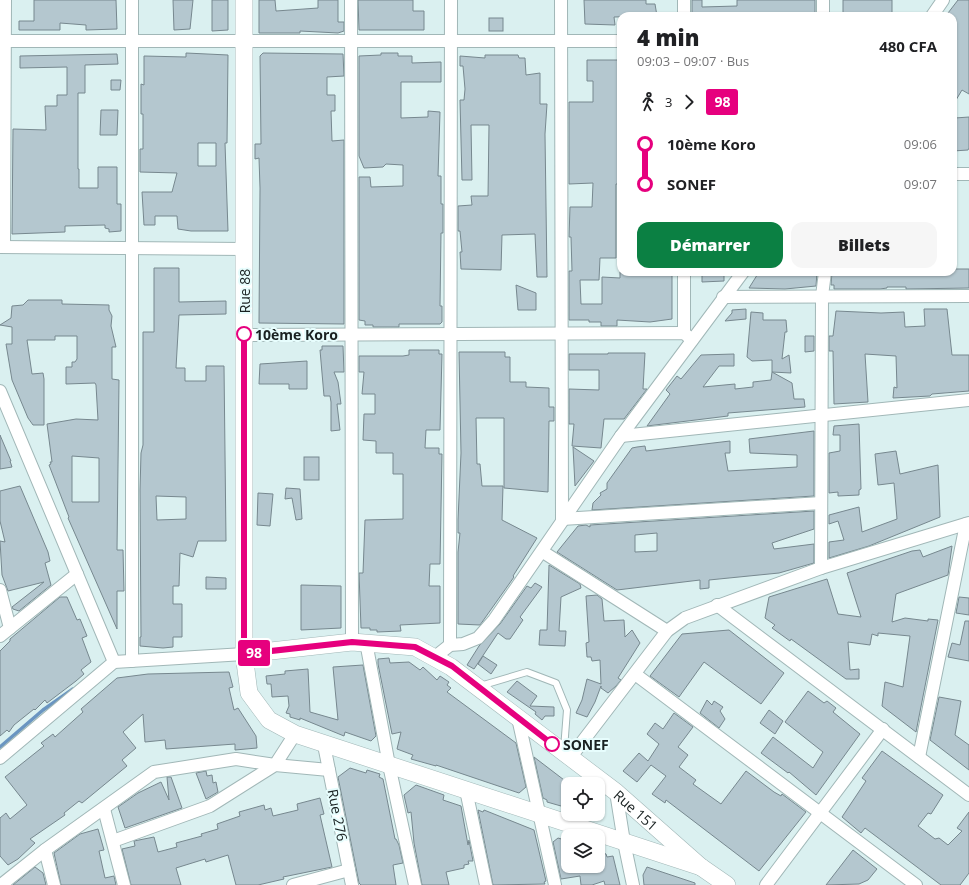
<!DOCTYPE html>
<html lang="fr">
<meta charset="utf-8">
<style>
:root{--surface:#fff;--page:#f6f6f6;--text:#202124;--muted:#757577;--accent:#0b8043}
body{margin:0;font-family:"Open Sans",sans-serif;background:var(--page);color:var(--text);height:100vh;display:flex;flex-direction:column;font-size:15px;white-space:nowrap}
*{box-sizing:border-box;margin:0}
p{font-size:13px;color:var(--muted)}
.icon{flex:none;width:22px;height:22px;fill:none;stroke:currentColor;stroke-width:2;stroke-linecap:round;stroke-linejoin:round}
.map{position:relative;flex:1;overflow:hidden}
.details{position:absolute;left:617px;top:12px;width:340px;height:264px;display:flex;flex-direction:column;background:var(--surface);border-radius:12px;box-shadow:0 1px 3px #0004}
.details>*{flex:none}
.badge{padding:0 8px;border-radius:3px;font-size:14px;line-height:26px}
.controls{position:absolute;left:561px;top:777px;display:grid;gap:8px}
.controls a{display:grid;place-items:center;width:44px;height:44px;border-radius:8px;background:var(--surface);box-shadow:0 1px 3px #0004;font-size:20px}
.map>.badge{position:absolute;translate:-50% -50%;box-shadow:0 0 0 2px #fff}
.legs{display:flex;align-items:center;gap:6px;height:44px;padding:0 20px;font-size:13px}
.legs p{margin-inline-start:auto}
.head{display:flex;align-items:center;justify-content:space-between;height:68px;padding:0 20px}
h1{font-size:22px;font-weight:800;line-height:30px}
.primary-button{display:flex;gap:8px;margin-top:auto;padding:8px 20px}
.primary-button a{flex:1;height:46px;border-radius:12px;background:var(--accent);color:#fff;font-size:16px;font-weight:800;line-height:46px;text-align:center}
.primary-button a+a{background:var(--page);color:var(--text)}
ul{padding:0 20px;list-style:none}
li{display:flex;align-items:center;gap:14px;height:40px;font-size:15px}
li i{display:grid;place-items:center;width:6px;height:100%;margin:0 5px;background:currentColor}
li i::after{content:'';width:10px;height:10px;margin:-5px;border:3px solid;border-radius:50%;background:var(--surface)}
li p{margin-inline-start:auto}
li:first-child i{background:linear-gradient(#0000 50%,currentColor 0)}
li:last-child i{background:linear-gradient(currentColor 50%,#0000 0)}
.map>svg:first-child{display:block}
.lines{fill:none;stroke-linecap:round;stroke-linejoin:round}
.stream{stroke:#6a95c1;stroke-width:3.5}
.building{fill:#b4c7cf;stroke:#77888f;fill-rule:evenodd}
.service-casing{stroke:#a1b7b7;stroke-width:8}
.minor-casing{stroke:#a1b7b7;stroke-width:14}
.secondary-casing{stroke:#a1b7b7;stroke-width:18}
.service{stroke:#fff;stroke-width:6}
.minor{stroke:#fff;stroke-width:12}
.secondary{stroke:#fff;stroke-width:17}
.line-1-casing{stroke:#fff;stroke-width:9}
.line-1{stroke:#e6007e;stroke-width:6}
.stop-1-dot{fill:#fff;stroke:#e6007e;stroke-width:2}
.labels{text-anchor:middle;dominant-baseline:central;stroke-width:4;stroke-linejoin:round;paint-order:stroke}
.street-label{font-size:14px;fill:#192121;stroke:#e7fdfd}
.stop-label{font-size:14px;font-weight:bold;fill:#192121;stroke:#e7fdfd;text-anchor:start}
</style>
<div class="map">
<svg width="969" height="885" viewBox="0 0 969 885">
<rect width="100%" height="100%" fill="#daf0f0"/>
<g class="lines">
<polyline class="stream" points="0,747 43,710 73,689"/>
</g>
<g class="building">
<polygon points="34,0 116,0 117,29 86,30 86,25 60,23 60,30 19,30 19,21 34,21"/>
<polygon points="173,0 193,0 190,29 174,30"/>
<polygon points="212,0 228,0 228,30 212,31"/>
<polygon points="259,0 275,0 276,11 318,8 318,0 338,0 338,22 344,22 344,31 338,33 300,31 300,33 259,33"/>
<polygon points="358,0 413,0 413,11 424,11 424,30 359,30"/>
<polygon points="584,0 646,0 646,4 655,4 657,16 614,17 615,25 585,24"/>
<polygon points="692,0 702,0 702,7 737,6 737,0 815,0 815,16 692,16"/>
<rect x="843" y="0" width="49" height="16"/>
<polygon points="958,0 969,0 969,94 962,90 953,105 953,16 948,13"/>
<rect x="489" y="18" width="14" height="13"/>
<path d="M186,53L228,55L227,143H225L228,231H191L178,229L177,216H155V225H144L142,192H172L177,173L140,172V149H143V114H141V84L144,85V56L186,57ZM198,143H216V166H198Z"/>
<polygon points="263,53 343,54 344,76 327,77 327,95 335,95 335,111 331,111 332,141 344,140 344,324 259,323 260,188 259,158 255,159 255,144 261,144 260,56"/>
<polygon points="381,53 398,53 398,56 412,56 412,63 441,62 441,82 401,82 401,118 428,117 428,111 440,112 438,176 441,176 441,204 443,204 443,233 441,233 440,306 442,306 442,322 440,324 399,324 399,327 373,327 373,325 365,325 365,321 359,320 359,177 370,177 371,187 403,186 403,165 386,164 383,167 364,168 359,156 359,56 381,55"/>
<polygon points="117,54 118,64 85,65 85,93 78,93 78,169 79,169 79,188 98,188 98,167 117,167 117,204 121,204 121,231 109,232 109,229 105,228 105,225 65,226 65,232 12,234 13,129 46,130 45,106 57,106 57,95 67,95 67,67 20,68 20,56"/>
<polygon points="485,55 518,55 519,58 525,58 526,75 540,73 540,104 547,104 545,134 547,277 537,277 535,234 502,235 501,270 461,269 460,252 462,252 460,231 458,231 458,206 472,205 471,196 488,196 489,125 471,125 472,180 462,180 460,100 464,100 465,89 463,66 460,66 460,56 485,58"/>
<polygon points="587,60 621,60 621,184 616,184 616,258 600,258 599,280 580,280 581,304 602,304 602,277 620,278 620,272 672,272 672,319 650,322 617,320 617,326 601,326 601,322 589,322 589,320 569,320 569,271 572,271 571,237 569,237 570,207 592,207 593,183 569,184 569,102 593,102 593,81 587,81"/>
<polygon points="111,80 121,80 120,90 111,90"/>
<polygon points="101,110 118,110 117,135 100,135"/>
<polygon points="969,117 969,148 968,150 953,151 953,132 956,133 955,118"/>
<path d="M154,268H179V302L226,301V314L179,315L176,368H185V381H206V366H224L226,541H198L193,557L180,553L179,586H173V604H182V637H173V647L163,648L140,646V637H141L140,490L141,453L143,445V332H154ZM156,496L186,497V519L157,520Z"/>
<polygon points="953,269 969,269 969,288 906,289 906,287 887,287 887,288 880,289 834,289 834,285 831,285 832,272 953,272"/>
<polygon points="702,272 724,272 724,281 702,282"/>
<polygon points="759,272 817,272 816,286 785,289 749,288"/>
<polygon points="516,285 536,293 536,310 518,310"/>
<path d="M28,300H62V304L109,305V310L112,316L111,326L116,347H112V379L119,380L117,550H123L124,591H117V629L68,518L69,517L49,465L51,464L50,462H52L47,424L76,419L98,420L96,385L95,383L66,384V367H72V362H75L77,359V336H55V340H27L32,374L43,373L44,379V425H33L28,418L12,380L6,344H12V327L0,325L11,318L12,306L23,305ZM72,456L99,458V502H72Z"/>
<polygon points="746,309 746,319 725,321 732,313 732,310"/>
<polygon points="924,309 947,309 952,355 969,355 969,391 932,394 930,396 893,398 894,387 897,388 896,356 865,354 868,402 834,404 833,351 829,351 829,336 833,336 836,311 881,313 904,312 905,327 925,326"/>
<polygon points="751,312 763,313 763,320 786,320 787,332 785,332 782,359 789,355 791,373 772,372 772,360 752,361 747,357"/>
<polygon points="805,336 814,336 814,351 805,352"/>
<polygon points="322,346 343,346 344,372 334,372 338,382 341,404 337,404 340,430 331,431 331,402 330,396 324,396 320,350 322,350"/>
<polygon points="409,350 439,350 439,354 442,354 440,430 426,430 425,448 439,448 439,454 442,454 440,564 430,564 429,586 440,586 440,623 400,625 401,631 377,632 377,630 370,630 370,628 361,628 359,573 363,573 365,520 403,519 403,474 393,474 393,453 376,453 376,441 363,440 364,414 375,414 375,394 362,394 364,372 359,372 359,356 403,356 409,355"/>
<polygon points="459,352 505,352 505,357 510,357 510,382 526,382 526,387 549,388 549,407 554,407 554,421 549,421 548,492 504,488 504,418 476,418 477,464 480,464 482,486 503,486 502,520 537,538 513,576 514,577 480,625 458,624 458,552 460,533 458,533 458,520 461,453"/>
<polygon points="608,353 645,353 643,389 647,389 624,419 604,419 601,448 572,446 574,424 569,424 569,389 599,390 599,370 569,370 569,354 608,354"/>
<polygon points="734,354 734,366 719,366 703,387 735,384 735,389 753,387 753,382 771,380 772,372 792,383 794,399 804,399 805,407 728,413 728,416 647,426 670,394 666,390 677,376 681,379 701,355"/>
<polygon points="307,361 307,389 289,389 289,384 259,384 260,364"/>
<polygon points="859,424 861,489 859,490 859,495 838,496 838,492 829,493 829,453 840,451 840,435 833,435 834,426"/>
<polygon points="814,431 814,496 592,510 593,503 601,495 600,493 607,489 607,483 632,448 637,447 645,446 646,451 730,441 730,453 725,453 728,471 797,467 797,455 750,453 749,439"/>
<polygon points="0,435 11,461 10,461 12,467 0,469"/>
<polygon points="573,447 594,461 575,486"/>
<polygon points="896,451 900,474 938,465 940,517 869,546 829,558 829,542 844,540 838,521 829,524 829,515 859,507 862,532 897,519 894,483 878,485 875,454"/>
<rect x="304" y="457" width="15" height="23"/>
<polygon points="20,486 48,552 50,561 45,563 51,585 19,611 13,609 12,607 44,582 8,591 2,575 0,541 5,542 0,521 0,491"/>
<polygon points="286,488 300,489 302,519 296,520 292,498 285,499"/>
<polygon points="258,493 273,494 270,526 257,525"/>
<path d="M814,511V529L772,543L774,549L814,544V563L779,573L709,580V588L700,589V580L617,590L557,552L578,526L586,525L590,527V525ZM657,533V551L635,552V535Z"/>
<polygon points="952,546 948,575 896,594 892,622 905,618 928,621 928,619 938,620 916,732 882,706 885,682 903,687 910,636 878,633 878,636 872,634 870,645 848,642 850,670 859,669 859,679 846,679 791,639 790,641 772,628 775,625 765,618 769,597 827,579 838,614 861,617 847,573 912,551 920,550 923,557"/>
<polygon points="549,565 580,584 581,588 561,597 559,631 566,631 565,646 539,645 540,630 547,630"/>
<polygon points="206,577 226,578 226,589 206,589"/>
<polygon points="535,583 542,587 520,617 523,620 510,639 506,639 498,633 474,669 467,665 479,646 500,624 527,586 531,588"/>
<polygon points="301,585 341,586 341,628 301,630"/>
<polygon points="597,595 602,599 604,621 624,620 625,637 632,630 640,643 618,678 621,680 616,686 608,693 601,688 601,686 595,702 587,717 576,713 582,700 587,679 601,684 600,660 592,661 591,657 587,657 586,643 589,642 586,596"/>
<polygon points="60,597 67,597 77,620 80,619 87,636 82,638 91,662 81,670 84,674 76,681 47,703 45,700 35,710 34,709 14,725 9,732 7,730 0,736 0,651 10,641 10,639"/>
<polygon points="959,597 969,598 969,615 956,613"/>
<polygon points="965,621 969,621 969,661 948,657 952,643 960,645"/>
<polygon points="729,630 784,673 761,704 704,662 679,697 650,676 682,634"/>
<polygon points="483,656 497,665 491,674 478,664"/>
<polygon points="389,658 390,663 409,662 420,670 423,667 437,680 440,676 449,682 447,685 451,688 447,692 516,743 526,787 519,793 436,765 436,766 411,759 413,755 397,749 401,732 392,734 378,664 378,659"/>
<polygon points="363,665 376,736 371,741 345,732 344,736 300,718 300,720 290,717 290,714 286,713 289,706 288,696 272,697 271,684 267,684 266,676 285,674 285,671 308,669 310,712 338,720 333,667"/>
<polygon points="229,672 233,687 229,688 234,710 238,708 256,736 257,748 235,750 235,744 166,749 165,740 145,742 143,714 123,732 136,748 122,760 127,766 82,803 79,801 64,813 65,815 30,839 35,843 18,859 8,865 0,856 0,818 6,813 10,819 27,805 5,777 44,746 41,743 53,734 55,737 83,712 81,709 117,678 148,674"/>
<polygon points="517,681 537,696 530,706 554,707 554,716 545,716 542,720 535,714 536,712 507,692"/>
<polygon points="808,691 824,703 827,701 836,708 833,712 860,734 816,795 789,772 788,773 761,753 773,737 813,768 823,752 785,722"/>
<polygon points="939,697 961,701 955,735 969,745 969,770 930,740"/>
<polygon points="707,700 712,705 714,701 723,707 720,711 725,719 719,728 700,713"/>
<polygon points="769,710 783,721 775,734 760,723"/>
<polygon points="674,713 693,727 678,747 688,755 679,767 696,780 693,784 721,804 746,771 774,792 781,796 782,794 806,812 759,871 666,800 665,803 652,794 666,776 651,765 637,782 623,771 639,753 648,761 659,744 647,734 655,723 663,729"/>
<polygon points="882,751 943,795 931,814 928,813 918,826 935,839 939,838 948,845 962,831 957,828 969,812 969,873 960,885 941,885 865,828 861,833 842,817 866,781 862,778"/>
<polygon points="534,757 568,783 568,808 547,802 547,800 543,798"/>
<polygon points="350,768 366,773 367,770 380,774 379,777 383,779 395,839 396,839 399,845 403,863 393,865 396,885 361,885 359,883 338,777"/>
<polygon points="206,771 207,776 212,775 213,783 216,782 218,792 206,799 196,773"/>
<polygon points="167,777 171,777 182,808 125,828 118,807 138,793 161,782 169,800"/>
<polygon points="416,785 444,795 443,800 461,806 468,845 469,840 473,861 468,861 469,864 464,865 464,868 446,872 449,885 422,885 414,843 411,812 408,813 404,795"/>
<polygon points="320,798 324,814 320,815 332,867 283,877 284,879 258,885 236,885 228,855 206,862 205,859 176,868 181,885 131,885 122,849 135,846 134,841 154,837 158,852 177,847 176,843 202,836 201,834 218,829 217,824 240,816 239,812 264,805 265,810 271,808 273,816 298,810 297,804"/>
<polygon points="478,810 483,812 484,810 534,830 546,881 544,882 545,884 493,885"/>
<polygon points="98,829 104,850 99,851 105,878 114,876 116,885 61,885 54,853 80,834"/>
<polygon points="558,838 568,841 568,866 600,866 598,851 606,854 607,857 613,856 620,885 605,885 604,881 592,885 581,885 580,876 561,879 553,842"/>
<polygon points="853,850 877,869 868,880 859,884 826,885"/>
<polygon points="35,867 43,873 46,885 13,885"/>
<polygon points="647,867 695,883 695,885 644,885 643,875"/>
</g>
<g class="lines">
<defs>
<polyline id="service" points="480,686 527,672 556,683 567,710 564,749"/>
<g id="minor">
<polyline points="132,0 132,661"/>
<polyline points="351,0 352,642"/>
<polyline points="561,0 562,519 821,503"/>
<polyline points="684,0 684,16"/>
<polyline points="823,16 823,0"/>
<polyline points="932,16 943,0"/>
<polyline points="0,41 621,41"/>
<polyline points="953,174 969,174"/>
<polyline points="0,247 244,249"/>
<polyline points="4,247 5,0"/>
<polyline points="684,272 684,333"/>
<polyline points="723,297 969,296"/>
<polyline points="243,335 684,333 692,340"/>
<polyline points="0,391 114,662"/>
<polyline points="621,436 969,400"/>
<polyline points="543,552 667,631"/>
<polyline points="821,568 822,296 825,272"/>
<polyline points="0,590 10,628"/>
<polyline points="717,605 969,795"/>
<polyline points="0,636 77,574"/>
<polyline points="366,642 389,765 415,885"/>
<polyline points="450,645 451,0"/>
<polyline points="435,657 450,645 463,644 478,638 494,620 621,436 743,272"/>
<polyline points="635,674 916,885"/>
<polyline points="518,718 555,885"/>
<polyline points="324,745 352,885"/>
<polyline points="919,757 966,524"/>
<polyline points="0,758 114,662 244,654"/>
<polyline points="570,758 667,631 685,618 821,568 969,523"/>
<polyline points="466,790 486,885"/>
<polyline points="616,792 624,842 633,885"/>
<polyline points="104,809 124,885"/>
<polyline points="113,841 210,806 275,765 329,770"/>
<polyline points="45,850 54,885"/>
<polyline points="1,885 45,850 154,772 236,759 275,765 295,734"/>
<polyline points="293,885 349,870"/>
<polyline points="766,885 883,729"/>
</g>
<g id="secondary">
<polyline points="244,0 244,654 249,693 269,720 295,734 701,867"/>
<path id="s1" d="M244,654L352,642L415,647L451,667L616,792L701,867L727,885"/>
</g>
</defs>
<use href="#service" class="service-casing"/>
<use href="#minor" class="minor-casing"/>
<use href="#secondary" class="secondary-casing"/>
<use href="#service" class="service"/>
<use href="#minor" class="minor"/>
<use href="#secondary" class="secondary"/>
</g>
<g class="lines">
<defs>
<polyline id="line-1" points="244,334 244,654 352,642 415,647 452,666 552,744"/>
</defs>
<use href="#line-1" class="line-1-casing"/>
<use href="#line-1" class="line-1"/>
</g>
<g class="stop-1-dot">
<circle cx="244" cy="334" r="7"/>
<circle cx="552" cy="744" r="7"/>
</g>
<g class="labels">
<g class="street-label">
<text transform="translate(244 291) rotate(-90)">Rue 88</text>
<text stroke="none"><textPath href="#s1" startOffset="447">Rue 151</textPath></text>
<text transform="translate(338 815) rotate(79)">Rue 276</text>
</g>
<g class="stop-label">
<text x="255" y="334">10ème Koro</text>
<text x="563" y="744">SONEF</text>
</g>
</g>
</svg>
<div class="controls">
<a><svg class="icon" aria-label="locate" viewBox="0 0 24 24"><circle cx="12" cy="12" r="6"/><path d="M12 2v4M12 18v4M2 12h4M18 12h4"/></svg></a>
<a><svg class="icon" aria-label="layers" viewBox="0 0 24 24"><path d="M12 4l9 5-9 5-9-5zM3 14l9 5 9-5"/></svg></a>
</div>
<b class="badge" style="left:254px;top:653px;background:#e6007e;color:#fff">98</b>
<section class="details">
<div class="head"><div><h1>4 min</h1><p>09:03 – 09:07 · Bus</p></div><b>480 CFA</b></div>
<div class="legs"><svg class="icon" aria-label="walk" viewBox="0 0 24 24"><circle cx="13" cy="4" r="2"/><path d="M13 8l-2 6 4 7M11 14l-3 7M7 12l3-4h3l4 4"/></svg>3<svg class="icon" aria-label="forward" viewBox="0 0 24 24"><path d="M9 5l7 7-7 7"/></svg><b class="badge" style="background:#e6007e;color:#fff">98</b></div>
<ul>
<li><i style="color:#e6007e"></i><b>10ème Koro</b><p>09:06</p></li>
<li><i style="color:#e6007e"></i><b>SONEF</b><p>09:07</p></li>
</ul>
<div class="primary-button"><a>Démarrer</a><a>Billets</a></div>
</section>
</div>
